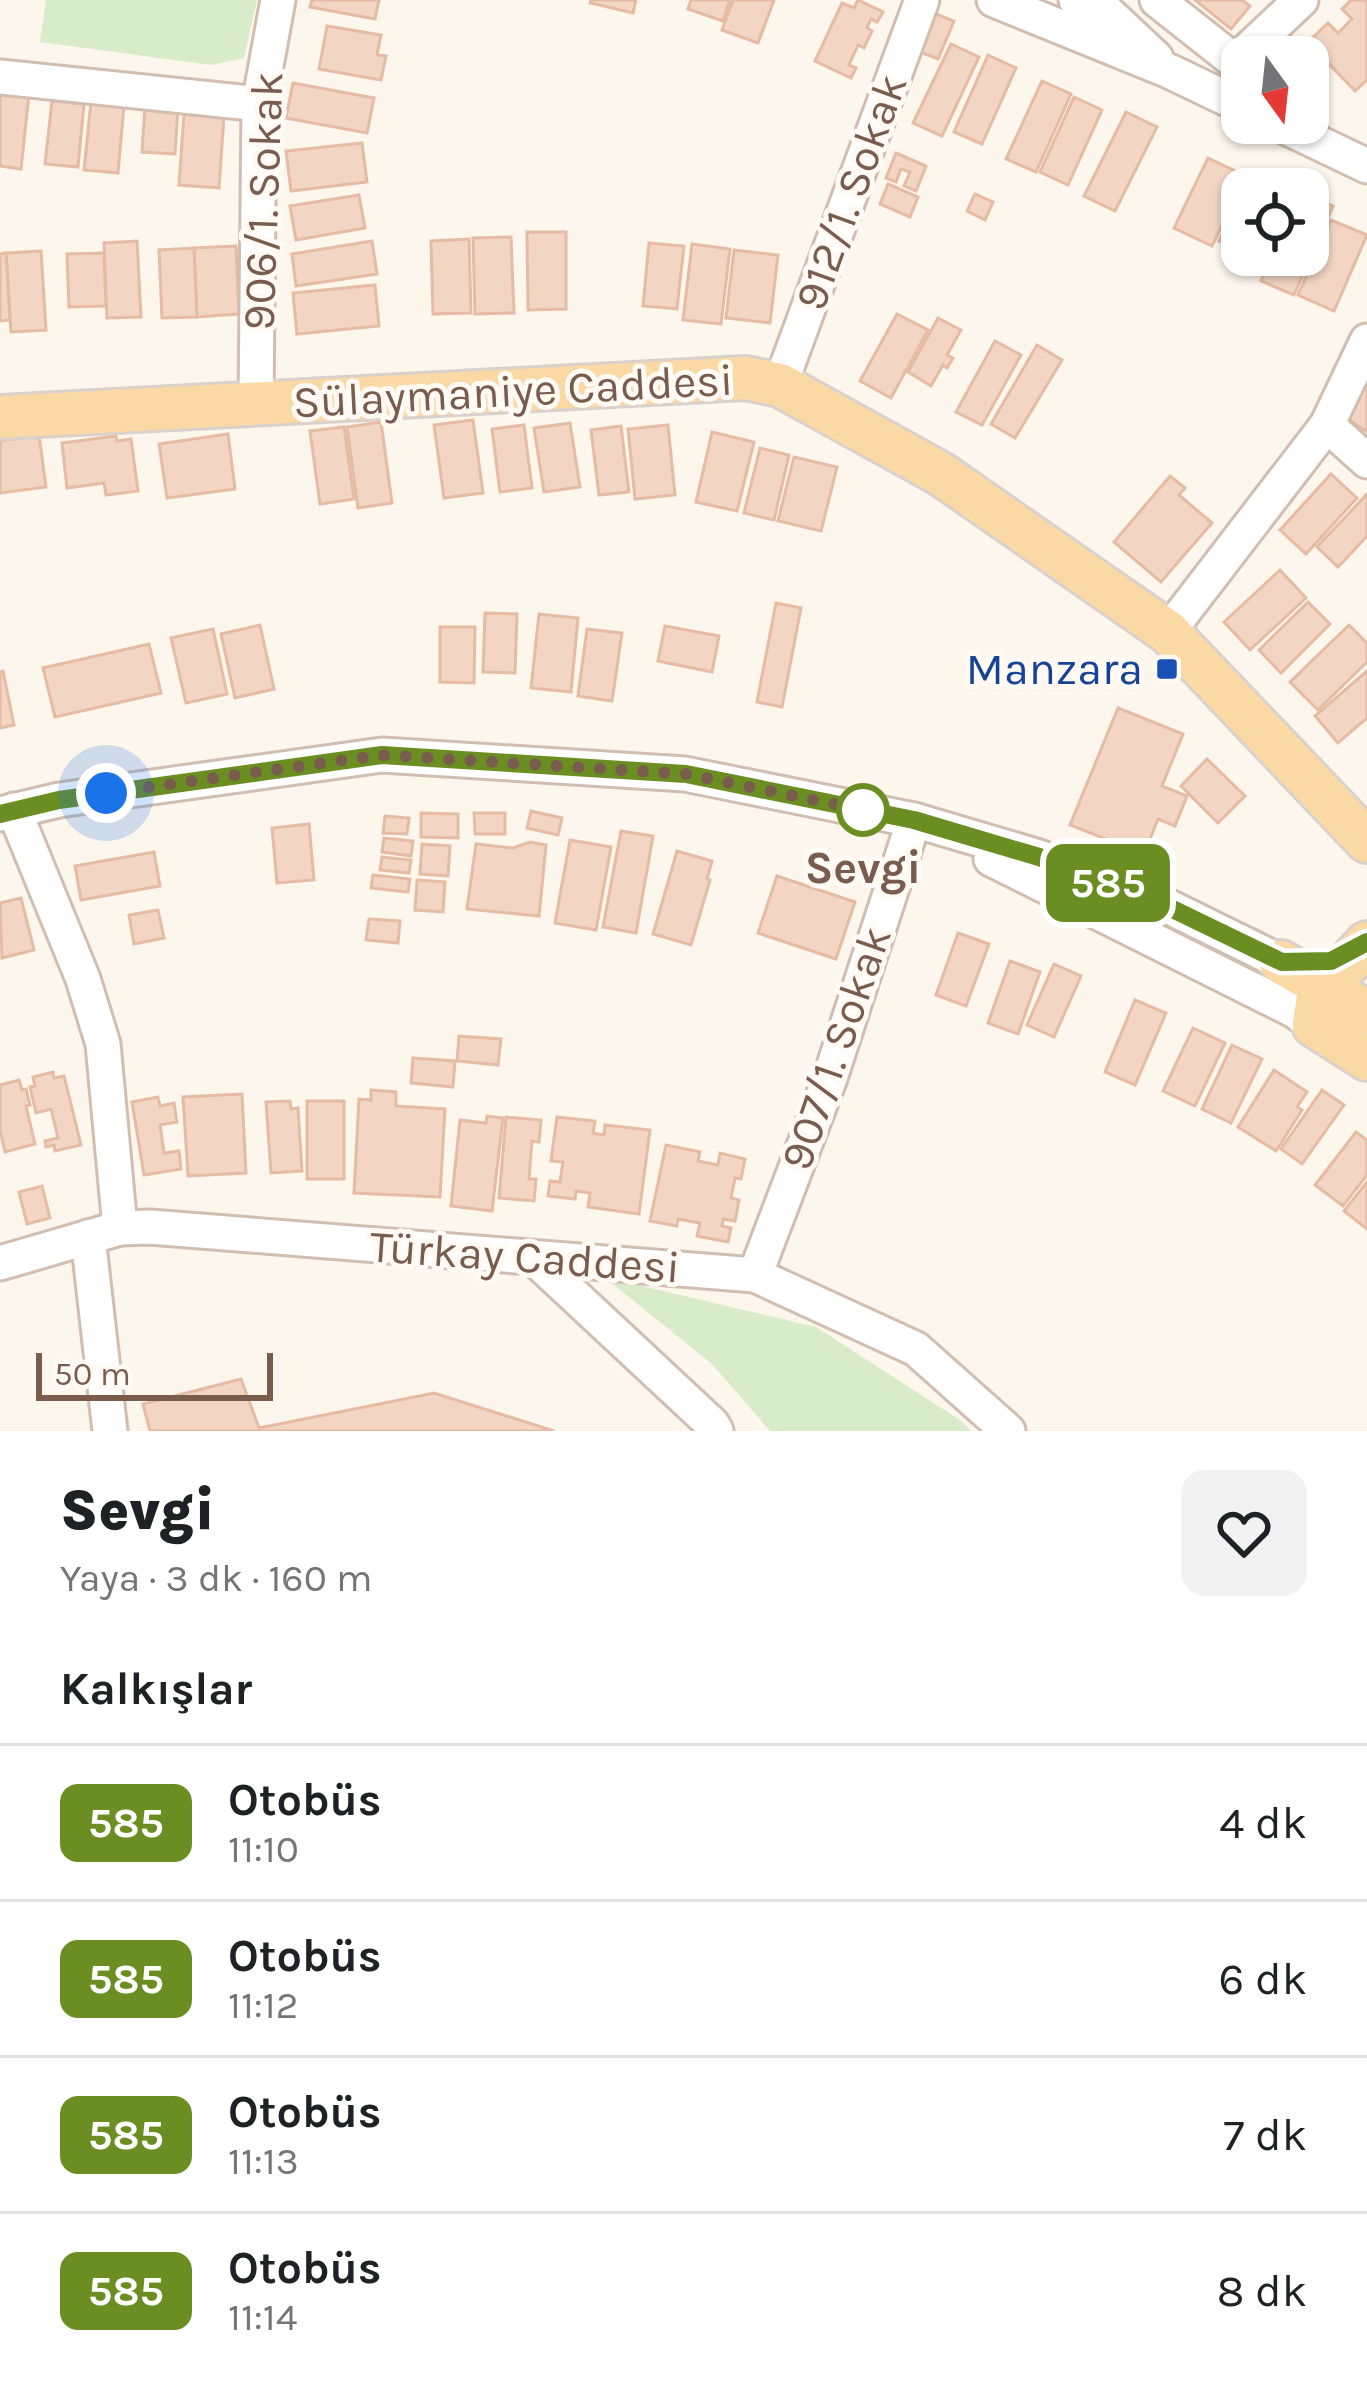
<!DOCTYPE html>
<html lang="tr">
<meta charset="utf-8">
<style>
:root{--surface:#fff;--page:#f2f2f2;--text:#202124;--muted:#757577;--line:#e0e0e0}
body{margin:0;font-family:Karla,sans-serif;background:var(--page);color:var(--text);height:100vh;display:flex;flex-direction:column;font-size:45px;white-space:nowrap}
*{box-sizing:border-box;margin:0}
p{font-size:39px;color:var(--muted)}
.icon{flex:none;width:66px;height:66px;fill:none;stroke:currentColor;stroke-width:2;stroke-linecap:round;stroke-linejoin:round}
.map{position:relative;height:1431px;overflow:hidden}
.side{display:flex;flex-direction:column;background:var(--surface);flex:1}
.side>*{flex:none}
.badge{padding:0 24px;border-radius:18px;font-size:42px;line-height:78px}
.needle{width:78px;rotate:165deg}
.buttons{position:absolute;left:1221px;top:36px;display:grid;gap:24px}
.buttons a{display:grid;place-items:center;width:108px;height:108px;border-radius:24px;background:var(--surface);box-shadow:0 3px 9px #0004;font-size:60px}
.scale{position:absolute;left:36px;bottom:30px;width:237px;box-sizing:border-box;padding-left:12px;border:6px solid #7a5c4d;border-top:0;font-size:33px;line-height:42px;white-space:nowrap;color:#7a5c4d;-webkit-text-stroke:9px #fffaf3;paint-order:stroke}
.you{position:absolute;width:60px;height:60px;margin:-30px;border:9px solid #fff;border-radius:50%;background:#1a73e8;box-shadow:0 0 0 18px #1a73e833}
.map>.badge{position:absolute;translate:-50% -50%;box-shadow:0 0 0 6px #fff}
h2{padding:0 60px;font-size:45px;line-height:108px}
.round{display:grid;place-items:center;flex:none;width:126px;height:126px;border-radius:24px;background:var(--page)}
.headline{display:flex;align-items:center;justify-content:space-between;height:204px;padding:0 60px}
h1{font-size:57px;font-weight:800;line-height:90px}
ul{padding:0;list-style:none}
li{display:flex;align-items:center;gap:36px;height:156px;padding:0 60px;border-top:3px solid var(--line)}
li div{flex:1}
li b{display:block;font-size:45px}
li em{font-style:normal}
li .badge{min-width:132px;font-weight:700;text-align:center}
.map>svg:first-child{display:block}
.green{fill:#d8ecc9}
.building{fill:#f3d5c3;stroke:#e6bba3;stroke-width:3}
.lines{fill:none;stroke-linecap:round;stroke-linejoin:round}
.minor-casing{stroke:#d1beb0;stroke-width:39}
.major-casing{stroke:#dad1cd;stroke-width:48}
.minor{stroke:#fff;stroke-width:33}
.major{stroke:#fbd9a5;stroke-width:42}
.line-casing{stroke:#fff;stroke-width:27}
.line{stroke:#6b8e23;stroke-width:18}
.walk{stroke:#7a5c4d;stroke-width:12;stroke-dasharray:0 21.6}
.transit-dot{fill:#1a4fb4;stroke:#fffaf3;stroke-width:4.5}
.stop-dot{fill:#fff;stroke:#6b8e23;stroke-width:6}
.labels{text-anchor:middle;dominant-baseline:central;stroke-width:10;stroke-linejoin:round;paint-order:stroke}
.street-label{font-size:45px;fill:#7a5c4d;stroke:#fffaf3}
.transit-label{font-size:45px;fill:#164399;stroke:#fffaf3;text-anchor:end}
.stop-label{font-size:45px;font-weight:bold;fill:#7a5c4d;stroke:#fffaf3}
</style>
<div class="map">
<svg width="1367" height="1431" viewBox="0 0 1367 1431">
<rect width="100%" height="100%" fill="#fdf6ec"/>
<g class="green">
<polygon points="46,0 257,0 244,58 211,65 40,42"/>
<polygon points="604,1277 816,1327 960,1420 971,1431 770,1431 712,1364"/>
</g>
<g class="building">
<polygon points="312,0 379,0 375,19 310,7"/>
<polygon points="591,0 636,0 633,13 590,3"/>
<polygon points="691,0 730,0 723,21 688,9"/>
<polygon points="733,0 774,0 758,43 722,30"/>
<polygon points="858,0 883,12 877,22 871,19 867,28 872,31 864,48 858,45 849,65 856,68 851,78 815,61 842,3 854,8"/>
<polygon points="1195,0 1242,0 1250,6 1231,29"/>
<polygon points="1351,0 1367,0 1367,80 1355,91 1308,42 1328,23 1338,33 1352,19 1342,9"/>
<polygon points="931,12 954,21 938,59 915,50"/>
<polygon points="327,26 381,35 377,55 386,56 381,80 319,69"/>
<polygon points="951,44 979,57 942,136 913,123"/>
<polygon points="988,55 1016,68 982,144 954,132"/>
<polygon points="1042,81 1071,94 1036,172 1006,159"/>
<polygon points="293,83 374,98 367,133 286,118"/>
<polygon points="0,91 29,94 21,169 0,166"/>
<polygon points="1074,97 1102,110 1068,185 1040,172"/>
<polygon points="52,101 84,104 78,167 45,164"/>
<polygon points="91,102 124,105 118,173 84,170"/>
<polygon points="145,106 178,108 175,154 142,152"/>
<polygon points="1126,112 1157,127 1115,211 1084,196"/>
<polygon points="184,114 224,116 219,188 179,185"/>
<polygon points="362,143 367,182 291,191 286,151"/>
<polygon points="896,153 926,166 916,191 904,186 910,172 901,169 896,182 886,178"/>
<polygon points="1208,158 1246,176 1212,246 1174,228"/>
<polygon points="888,184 918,197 910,217 880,204"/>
<polygon points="975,194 993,202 985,220 967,211"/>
<polygon points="359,195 365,228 296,240 290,206"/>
<polygon points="1242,195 1242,250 1241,251 1219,241"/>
<polygon points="1317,199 1333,206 1294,295 1261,281 1272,255 1308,255 1308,211 1311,213"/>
<polygon points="1331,220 1367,235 1334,311 1298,295"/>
<polygon points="527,232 566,232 566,309 528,310"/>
<polygon points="511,237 514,313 475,314 473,238"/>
<polygon points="469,239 471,313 433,314 431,241"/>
<polygon points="137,241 141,317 107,318 104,243"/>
<polygon points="372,241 377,274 296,286 292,254"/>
<polygon points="649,243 684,246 677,309 643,306"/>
<polygon points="692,244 730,249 721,324 683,320"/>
<polygon points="236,246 239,314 197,317 194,248"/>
<polygon points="194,248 197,317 162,318 159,250"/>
<polygon points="734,250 778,255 770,323 726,318"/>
<polygon points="41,251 46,330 11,332 6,253"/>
<polygon points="6,253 10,320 0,321 0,254"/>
<polygon points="104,253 106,306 69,307 67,254"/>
<polygon points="375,285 379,326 297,334 293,293"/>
<polygon points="897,314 928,330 891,398 860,381"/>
<polygon points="938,318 961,330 947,355 953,358 947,368 943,365 931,386 908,372"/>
<polygon points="995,341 1021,355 982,425 956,412"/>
<polygon points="1037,345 1062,360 1015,438 991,424"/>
<polygon points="1367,385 1367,432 1345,417"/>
<polygon points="473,420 483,493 444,498 434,425"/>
<polygon points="381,422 392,503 358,508 347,427"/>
<polygon points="570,423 580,487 544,492 534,428"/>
<polygon points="524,425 532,488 500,492 492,429"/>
<polygon points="668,425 675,495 635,499 628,429"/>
<polygon points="621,426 629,492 599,495 591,430"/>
<polygon points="344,427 354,499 320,504 310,431"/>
<polygon points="712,432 754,442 737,511 696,502"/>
<polygon points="228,434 235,489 167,498 159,444"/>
<polygon points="39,435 46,487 0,493 0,441"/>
<polygon points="116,436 117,441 131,439 138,491 106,495 104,483 67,488 62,443"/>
<polygon points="760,448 789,455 774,520 744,513"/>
<polygon points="794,457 837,467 821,531 778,521"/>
<polygon points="1331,474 1357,498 1306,554 1280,530"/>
<polygon points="1170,476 1185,488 1179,495 1212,523 1161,582 1114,542"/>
<polygon points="1367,494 1367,536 1338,567 1317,547"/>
<polygon points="1280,570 1306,598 1250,650 1224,622"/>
<polygon points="1308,602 1330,624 1281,673 1259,650"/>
<polygon points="776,603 801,608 782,707 757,702"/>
<polygon points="485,613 517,614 515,673 483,672"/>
<polygon points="539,614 578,618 571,692 531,688"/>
<polygon points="260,625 274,689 235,698 221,634"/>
<polygon points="1349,625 1367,643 1367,662 1318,710 1290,682"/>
<polygon points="665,626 719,636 712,672 658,661"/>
<polygon points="440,627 475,627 474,683 440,682"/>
<polygon points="213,629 227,694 186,703 171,638"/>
<polygon points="587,629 622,633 612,701 578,696"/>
<polygon points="149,644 161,693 55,717 43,668"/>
<polygon points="3,671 14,725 0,728 0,672"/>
<polygon points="1367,671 1367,718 1338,743 1315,716"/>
<polygon points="1118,708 1183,734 1162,786 1187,796 1175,826 1158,819 1144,854 1070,825"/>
<polygon points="1207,759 1245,796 1218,823 1181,786"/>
<polygon points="531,811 562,818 558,835 527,828"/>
<polygon points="421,813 458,814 458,838 421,837"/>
<polygon points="474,813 505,813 505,834 475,834"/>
<polygon points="385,816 409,818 407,834 383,833"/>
<polygon points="309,824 314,880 277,883 272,828"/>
<polygon points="621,831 653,836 636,933 603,927"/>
<polygon points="384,838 413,841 411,856 382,852"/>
<polygon points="570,840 611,847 596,930 555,923"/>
<polygon points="530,842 546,845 539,916 467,909 476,844 513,848"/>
<polygon points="422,844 450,846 448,876 420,874"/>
<polygon points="677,851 712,861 707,879 710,880 691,945 653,934"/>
<polygon points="154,852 160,886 81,900 75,866"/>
<polygon points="382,857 411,860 409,873 380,870"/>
<polygon points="373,875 410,879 408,892 371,888"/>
<polygon points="777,876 855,902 836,959 758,933"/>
<polygon points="417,880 445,882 443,912 415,910"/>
<polygon points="21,898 34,950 2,958 0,903"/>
<polygon points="158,910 164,938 134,944 129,915"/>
<polygon points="369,919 400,921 398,943 366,940"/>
<polygon points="958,933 989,944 966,1006 936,995"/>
<polygon points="1010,961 1040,972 1018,1034 988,1023"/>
<polygon points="1054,964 1081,976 1054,1037 1027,1025"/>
<polygon points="1135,1000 1166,1013 1135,1085 1105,1072"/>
<polygon points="1193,1028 1225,1043 1195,1106 1163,1091"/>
<polygon points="459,1036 501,1039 498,1065 457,1061"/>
<polygon points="1232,1045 1262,1059 1231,1123 1202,1109"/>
<polygon points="413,1058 455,1061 453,1087 411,1083"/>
<polygon points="1274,1070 1307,1092 1297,1107 1302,1110 1276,1151 1238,1127"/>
<polygon points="53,1072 54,1078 64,1076 81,1145 55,1151 54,1145 46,1147 45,1141 58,1138 51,1109 36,1113 30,1087 35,1086 33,1077"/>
<polygon points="19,1080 22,1090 26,1089 30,1105 26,1106 35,1144 5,1152 0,1130 0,1085"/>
<polygon points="371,1090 396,1092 396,1106 445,1109 440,1197 354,1193 359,1099 371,1100"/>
<polygon points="1322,1090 1344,1105 1302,1164 1281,1149"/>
<polygon points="242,1094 246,1173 188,1176 183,1097"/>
<polygon points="158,1097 160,1106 174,1103 177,1122 160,1125 164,1153 179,1151 181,1169 144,1175 132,1102"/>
<polygon points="290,1101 291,1109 298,1108 302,1171 271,1173 266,1102"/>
<rect x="307" y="1101" width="37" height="78"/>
<polygon points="487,1116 503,1118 492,1211 451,1206 460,1120 486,1123"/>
<polygon points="506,1117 541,1120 539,1142 532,1141 529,1179 536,1179 534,1201 499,1198"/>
<polygon points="557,1117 595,1121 593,1133 604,1135 605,1125 650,1130 639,1214 588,1207 590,1193 576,1191 575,1199 548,1196 550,1181 560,1182 563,1162 551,1161"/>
<polygon points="1356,1132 1367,1140 1367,1175 1343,1206 1315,1185"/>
<polygon points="666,1145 700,1152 698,1161 718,1165 720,1153 745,1159 741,1179 735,1178 731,1198 739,1200 735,1221 723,1219 722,1226 731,1228 728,1242 697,1236 700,1223 678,1219 677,1226 650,1221"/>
<polygon points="1367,1182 1367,1229 1344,1211"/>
<polygon points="42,1186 50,1218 27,1224 19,1192"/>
<polygon points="241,1379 259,1428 434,1393 554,1431 150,1431 143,1404"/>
</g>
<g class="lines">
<defs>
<g id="minor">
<polyline points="994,0 1169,71 1242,106"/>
<polyline points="1076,0 1108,13 1156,58"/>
<polyline points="1157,0 1242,67"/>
<polyline points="1235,62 1301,0"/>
<polyline points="0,77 259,104"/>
<polyline points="1277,123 1367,166"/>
<polyline points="780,385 922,0"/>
<polyline points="256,404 259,104 278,0"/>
<polyline points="1327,425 1367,461"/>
<polyline points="1168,632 1327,425 1367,341"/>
<polyline points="14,810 83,979 103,1044 120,1228"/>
<polyline points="0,814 59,800 382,755 685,774 914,820 1039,857 1157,901 1281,962"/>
<polyline points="991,859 1295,1011 1314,1025"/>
<polyline points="88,1237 110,1431"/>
<polyline points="535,1259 712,1424 716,1431"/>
<polyline points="0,1263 120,1228 150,1227 755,1275 916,1349 1008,1431"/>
<polyline points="755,1275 830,1078 914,820"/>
</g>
<g id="major">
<polyline points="0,417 746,378 780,385 941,474 1168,632 1367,841"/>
<polyline points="1281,962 1367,1012"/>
<polyline points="1314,1025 1318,996 1367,943"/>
<polyline points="1314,1025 1367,1059"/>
</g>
</defs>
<use href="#minor" class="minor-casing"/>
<use href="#major" class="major-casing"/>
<use href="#minor" class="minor"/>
<use href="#major" class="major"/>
</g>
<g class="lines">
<defs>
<polyline id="line" points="0,814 59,800 382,755 686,774 914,820 1039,857 1156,901 1282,962 1331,961 1367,942"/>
</defs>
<use href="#line" class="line-casing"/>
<use href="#line" class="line"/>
<polyline class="walk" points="106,793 382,755 686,774 868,811 863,810"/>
</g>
<rect class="transit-dot" x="1155" y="657" width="24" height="24" rx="6"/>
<circle class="stop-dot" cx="863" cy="810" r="24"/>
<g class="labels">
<g class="street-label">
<text transform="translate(851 192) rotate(-70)">912/1. Sokak</text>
<text transform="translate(263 201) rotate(-88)">906/1. Sokak</text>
<text transform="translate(513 391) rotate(-3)">Sülaymaniye Caddesi</text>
<text transform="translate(836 1048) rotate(-71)">907/1. Sokak</text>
<text transform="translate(525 1257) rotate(4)">Türkay Caddesi</text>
</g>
<g class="transit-label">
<text x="1143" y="669">Manzara</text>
</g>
<g class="stop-label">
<text x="863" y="868">Sevgi</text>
</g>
</g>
</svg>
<div class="buttons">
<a><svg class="needle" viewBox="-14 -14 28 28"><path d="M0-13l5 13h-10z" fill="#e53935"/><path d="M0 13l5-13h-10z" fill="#757577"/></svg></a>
<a><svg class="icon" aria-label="locate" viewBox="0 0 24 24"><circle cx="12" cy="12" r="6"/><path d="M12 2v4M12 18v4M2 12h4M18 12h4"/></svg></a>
</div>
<div class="scale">50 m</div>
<div class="you" style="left:106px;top:793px"></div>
<b class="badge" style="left:1108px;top:883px;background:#6b8e23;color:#fff">585</b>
</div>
<section class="side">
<div class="headline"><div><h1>Sevgi</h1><p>Yaya · 3 dk · 160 m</p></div><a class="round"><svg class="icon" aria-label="heart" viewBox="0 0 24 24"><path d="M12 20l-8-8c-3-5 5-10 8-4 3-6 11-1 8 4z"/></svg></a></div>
<h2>Kalkışlar</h2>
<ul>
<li><span class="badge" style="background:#6b8e23;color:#fff">585</span><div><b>Otobüs</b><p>11:10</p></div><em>4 dk</em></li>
<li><span class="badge" style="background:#6b8e23;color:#fff">585</span><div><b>Otobüs</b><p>11:12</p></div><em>6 dk</em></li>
<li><span class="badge" style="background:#6b8e23;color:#fff">585</span><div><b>Otobüs</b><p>11:13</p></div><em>7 dk</em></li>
<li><span class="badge" style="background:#6b8e23;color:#fff">585</span><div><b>Otobüs</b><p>11:14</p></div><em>8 dk</em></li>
</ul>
</section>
